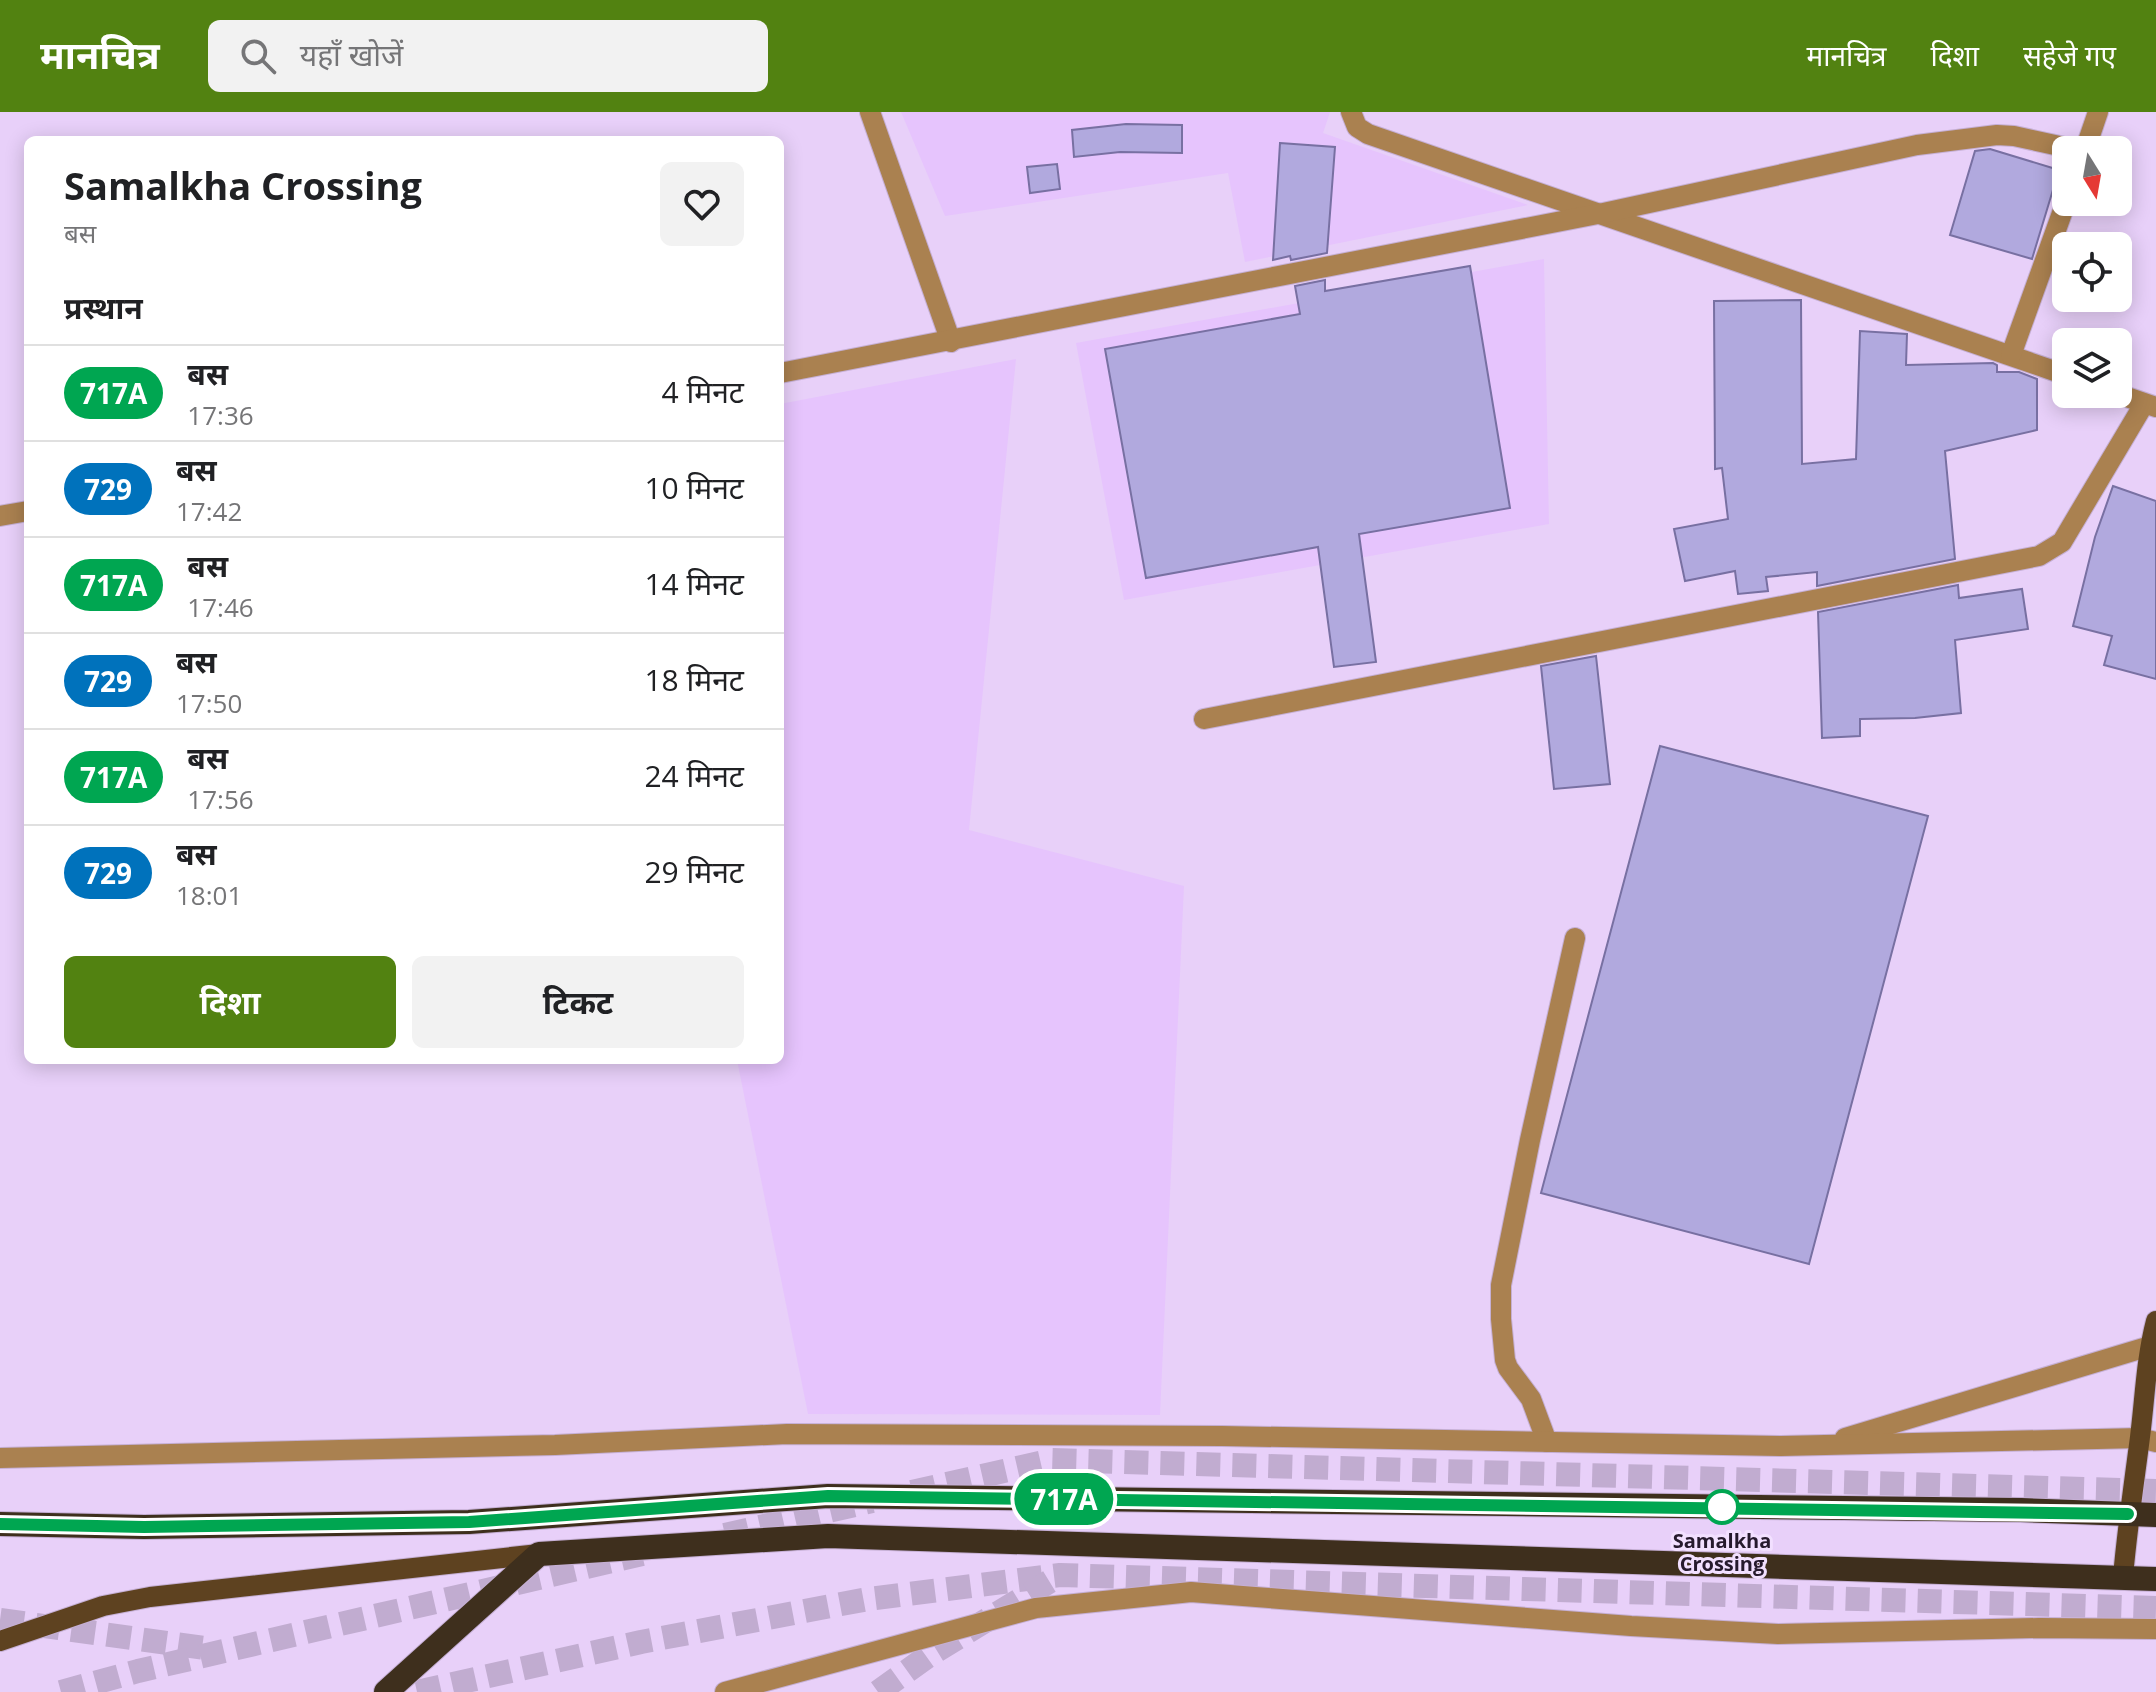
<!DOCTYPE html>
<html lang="hi">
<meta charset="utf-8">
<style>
:root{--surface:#fff;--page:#f2f2f2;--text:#202124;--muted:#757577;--line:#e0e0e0;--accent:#528211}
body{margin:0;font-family:"Open Sans","Noto Sans Devanagari",sans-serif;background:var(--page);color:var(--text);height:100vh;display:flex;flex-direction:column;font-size:30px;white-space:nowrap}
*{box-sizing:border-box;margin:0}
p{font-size:26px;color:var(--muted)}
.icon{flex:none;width:44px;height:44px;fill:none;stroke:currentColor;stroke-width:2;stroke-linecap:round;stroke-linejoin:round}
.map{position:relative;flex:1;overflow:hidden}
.details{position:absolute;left:24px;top:24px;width:760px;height:928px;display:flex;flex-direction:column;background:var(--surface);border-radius:12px;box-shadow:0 4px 20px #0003}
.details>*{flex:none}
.badge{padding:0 16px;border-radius:26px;font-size:28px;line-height:52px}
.needle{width:52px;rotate:169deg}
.fabs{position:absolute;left:2052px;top:24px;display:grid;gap:16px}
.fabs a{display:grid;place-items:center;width:80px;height:80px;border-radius:12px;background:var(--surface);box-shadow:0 4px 20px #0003;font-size:40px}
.map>.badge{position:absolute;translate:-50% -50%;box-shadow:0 0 0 4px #fff}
h2{padding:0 40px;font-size:30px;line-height:72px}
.round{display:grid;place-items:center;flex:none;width:84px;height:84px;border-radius:12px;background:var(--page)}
.overview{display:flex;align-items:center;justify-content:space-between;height:136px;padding:0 40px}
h1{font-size:38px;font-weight:700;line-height:60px}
.button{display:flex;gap:16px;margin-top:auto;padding:16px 40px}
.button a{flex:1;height:92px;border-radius:12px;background:var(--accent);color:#fff;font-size:32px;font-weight:700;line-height:92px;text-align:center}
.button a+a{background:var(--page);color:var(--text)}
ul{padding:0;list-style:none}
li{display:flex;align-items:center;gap:24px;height:96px;padding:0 40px;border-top:2px solid var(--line)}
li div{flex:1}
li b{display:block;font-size:30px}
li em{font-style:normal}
li .badge{min-width:88px;font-weight:700;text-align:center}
header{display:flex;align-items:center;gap:48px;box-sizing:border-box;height:112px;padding:0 40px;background:var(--accent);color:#fff}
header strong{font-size:38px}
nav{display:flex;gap:44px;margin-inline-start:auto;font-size:28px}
.search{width:560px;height:72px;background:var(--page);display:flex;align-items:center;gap:20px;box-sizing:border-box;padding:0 28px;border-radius:12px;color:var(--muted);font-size:30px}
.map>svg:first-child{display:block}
.built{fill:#e6c4fd}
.building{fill:#b1a9de;stroke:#7870a2;stroke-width:2}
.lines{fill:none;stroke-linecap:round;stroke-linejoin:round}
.highway-tunnel{stroke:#c1acd0;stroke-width:24;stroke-dasharray:24 12;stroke-linecap:butt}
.minor-casing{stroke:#c5afd4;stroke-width:22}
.major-casing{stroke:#c5afd4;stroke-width:22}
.highway-casing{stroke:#c5afd4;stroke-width:26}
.minor{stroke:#aa8150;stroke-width:20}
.major{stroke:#5e4220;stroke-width:20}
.highway{stroke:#3e2f1d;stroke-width:24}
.line-casing{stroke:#fff;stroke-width:18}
.line{stroke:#00a651;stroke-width:12}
.stop-dot{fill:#fff;stroke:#00a651;stroke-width:4}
.labels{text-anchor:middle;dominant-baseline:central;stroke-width:6;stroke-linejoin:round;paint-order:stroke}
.stop-label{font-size:20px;font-weight:bold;fill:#261a2d;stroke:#f2e0ff}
</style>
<header>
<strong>मानचित्र</strong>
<div class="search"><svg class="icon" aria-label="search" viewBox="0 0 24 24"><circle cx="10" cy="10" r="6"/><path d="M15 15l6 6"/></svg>यहाँ खोजें</div>
<nav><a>मानचित्र</a><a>दिशा</a><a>सहेजे गए</a></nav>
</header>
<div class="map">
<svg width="2156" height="1580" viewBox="0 0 2156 1580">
<rect width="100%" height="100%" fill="#e8d0f9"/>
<g class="built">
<polygon points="901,0 1330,0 1323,21 1528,93 1245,150 1228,61 945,104"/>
<polygon points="1544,147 1549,412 1124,488 1076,231"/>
<polygon points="1016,247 969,718 1184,774 1160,1303 808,1302 737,948 780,948 780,292"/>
</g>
<g class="building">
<polygon points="1126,12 1182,13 1182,41 1120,40 1074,45 1072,18"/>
<polygon points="1280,31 1335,35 1327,141 1291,148 1290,144 1273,148"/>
<polygon points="1990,37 2059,58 2032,147 1950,123 1975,39"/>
<polygon points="1057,52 1060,77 1030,81 1027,55"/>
<polygon points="1470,154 1510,396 1359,422 1376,550 1334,555 1318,435 1146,466 1105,237 1300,202 1295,174 1325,168 1325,179"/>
<polygon points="1801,188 1802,352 1856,347 1860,219 1907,222 1906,253 1993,251 1997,253 1997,260 2019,260 2037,267 2037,318 1945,339 1955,447 1817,474 1817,460 1766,465 1768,479 1738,482 1735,459 1685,469 1674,417 1728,407 1722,356 1715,357 1714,189"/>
<polygon points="2113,374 2156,389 2156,567 2104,553 2112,524 2073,514 2095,425"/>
<polygon points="1958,473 1959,486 2022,477 2028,517 1955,528 1961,601 1915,606 1860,607 1860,624 1822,626 1818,500"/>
<polygon points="1596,544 1610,672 1554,677 1541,554"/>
<polygon points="1660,634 1928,704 1809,1152 1541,1081"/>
</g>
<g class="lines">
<g class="highway-tunnel">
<polyline points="912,1380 1052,1348 2156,1379"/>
<polyline points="725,1423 872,1389"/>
<polyline points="0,1508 212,1537"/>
<polyline points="61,1580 138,1559 642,1442"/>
<polyline points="417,1580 641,1530 868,1487 1060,1463 2156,1496"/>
<polyline points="878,1580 931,1542 1052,1468"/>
</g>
<defs>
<g id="minor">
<polyline points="870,0 951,230"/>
<polyline points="1351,0 1357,15 1368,22 2066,263"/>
<polyline points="2085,38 2098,0"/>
<polyline points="2011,243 2066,90"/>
<polyline points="780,261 1603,101 1917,33 1997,23 2014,24 2078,38"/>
<polyline points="2118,282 2156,295"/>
<polyline points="0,404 28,399"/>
<polyline points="1204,607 2039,444 2062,430 2144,292"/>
<polyline points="1845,1326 2150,1234"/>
<polyline points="1547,1330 1531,1287 1508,1256 1505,1248 1501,1207 1501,1173 1530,1028 1575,826"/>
<polyline points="0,1346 555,1333 787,1322 1222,1324 1781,1334 2140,1326 2156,1330"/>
<polyline points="725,1580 1036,1496 1191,1480 1631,1514 1778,1522 2039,1516 2156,1517"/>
</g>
<g id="major">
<path d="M2123,1465C2127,1418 2134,1372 2140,1325C2145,1286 2146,1247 2156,1209"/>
<polyline points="0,1529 103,1494 150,1485 539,1442"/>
</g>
<g id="highway">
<polyline points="0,1412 144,1415 469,1410 828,1384 2021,1398 2156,1403"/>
<polyline points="386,1580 539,1442 828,1424 2156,1467"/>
</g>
</defs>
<use href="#minor" class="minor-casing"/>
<use href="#major" class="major-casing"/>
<use href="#highway" class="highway-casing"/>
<use href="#minor" class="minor"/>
<use href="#major" class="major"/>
<use href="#highway" class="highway"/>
</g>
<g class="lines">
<defs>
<polyline id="line" points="0,1412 144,1415 469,1410 828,1384 2128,1402"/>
</defs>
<use href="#line" class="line-casing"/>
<use href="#line" class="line"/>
</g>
<circle class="stop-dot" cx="1722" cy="1395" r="16"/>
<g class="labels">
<g class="stop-label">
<text x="1722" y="1428">Samalkha<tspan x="1722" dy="23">Crossing</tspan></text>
</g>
</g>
</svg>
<div class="fabs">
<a><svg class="needle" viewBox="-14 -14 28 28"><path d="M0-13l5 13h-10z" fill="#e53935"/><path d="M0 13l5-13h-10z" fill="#757577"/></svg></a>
<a><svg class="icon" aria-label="locate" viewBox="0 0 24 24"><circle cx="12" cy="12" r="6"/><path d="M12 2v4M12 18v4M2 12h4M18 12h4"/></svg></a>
<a><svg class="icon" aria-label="layers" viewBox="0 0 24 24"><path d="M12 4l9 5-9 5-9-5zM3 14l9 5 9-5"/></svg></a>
</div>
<b class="badge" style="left:1064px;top:1387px;background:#00a651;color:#fff">717A</b>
<section class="details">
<div class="overview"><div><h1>Samalkha Crossing</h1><p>बस</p></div><a class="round"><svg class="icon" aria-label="heart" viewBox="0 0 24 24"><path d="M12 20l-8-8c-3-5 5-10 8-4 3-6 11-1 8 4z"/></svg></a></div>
<h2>प्रस्थान</h2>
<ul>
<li><span class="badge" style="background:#00a651;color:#fff">717A</span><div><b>बस</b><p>17:36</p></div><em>4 मिनट</em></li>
<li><span class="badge" style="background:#0072bc;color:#fff">729</span><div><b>बस</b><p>17:42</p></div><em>10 मिनट</em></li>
<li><span class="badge" style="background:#00a651;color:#fff">717A</span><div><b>बस</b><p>17:46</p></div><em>14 मिनट</em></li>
<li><span class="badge" style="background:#0072bc;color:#fff">729</span><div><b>बस</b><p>17:50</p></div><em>18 मिनट</em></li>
<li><span class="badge" style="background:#00a651;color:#fff">717A</span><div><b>बस</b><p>17:56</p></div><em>24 मिनट</em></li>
<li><span class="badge" style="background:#0072bc;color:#fff">729</span><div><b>बस</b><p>18:01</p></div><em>29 मिनट</em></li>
</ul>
<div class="button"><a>दिशा</a><a>टिकट</a></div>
</section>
</div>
